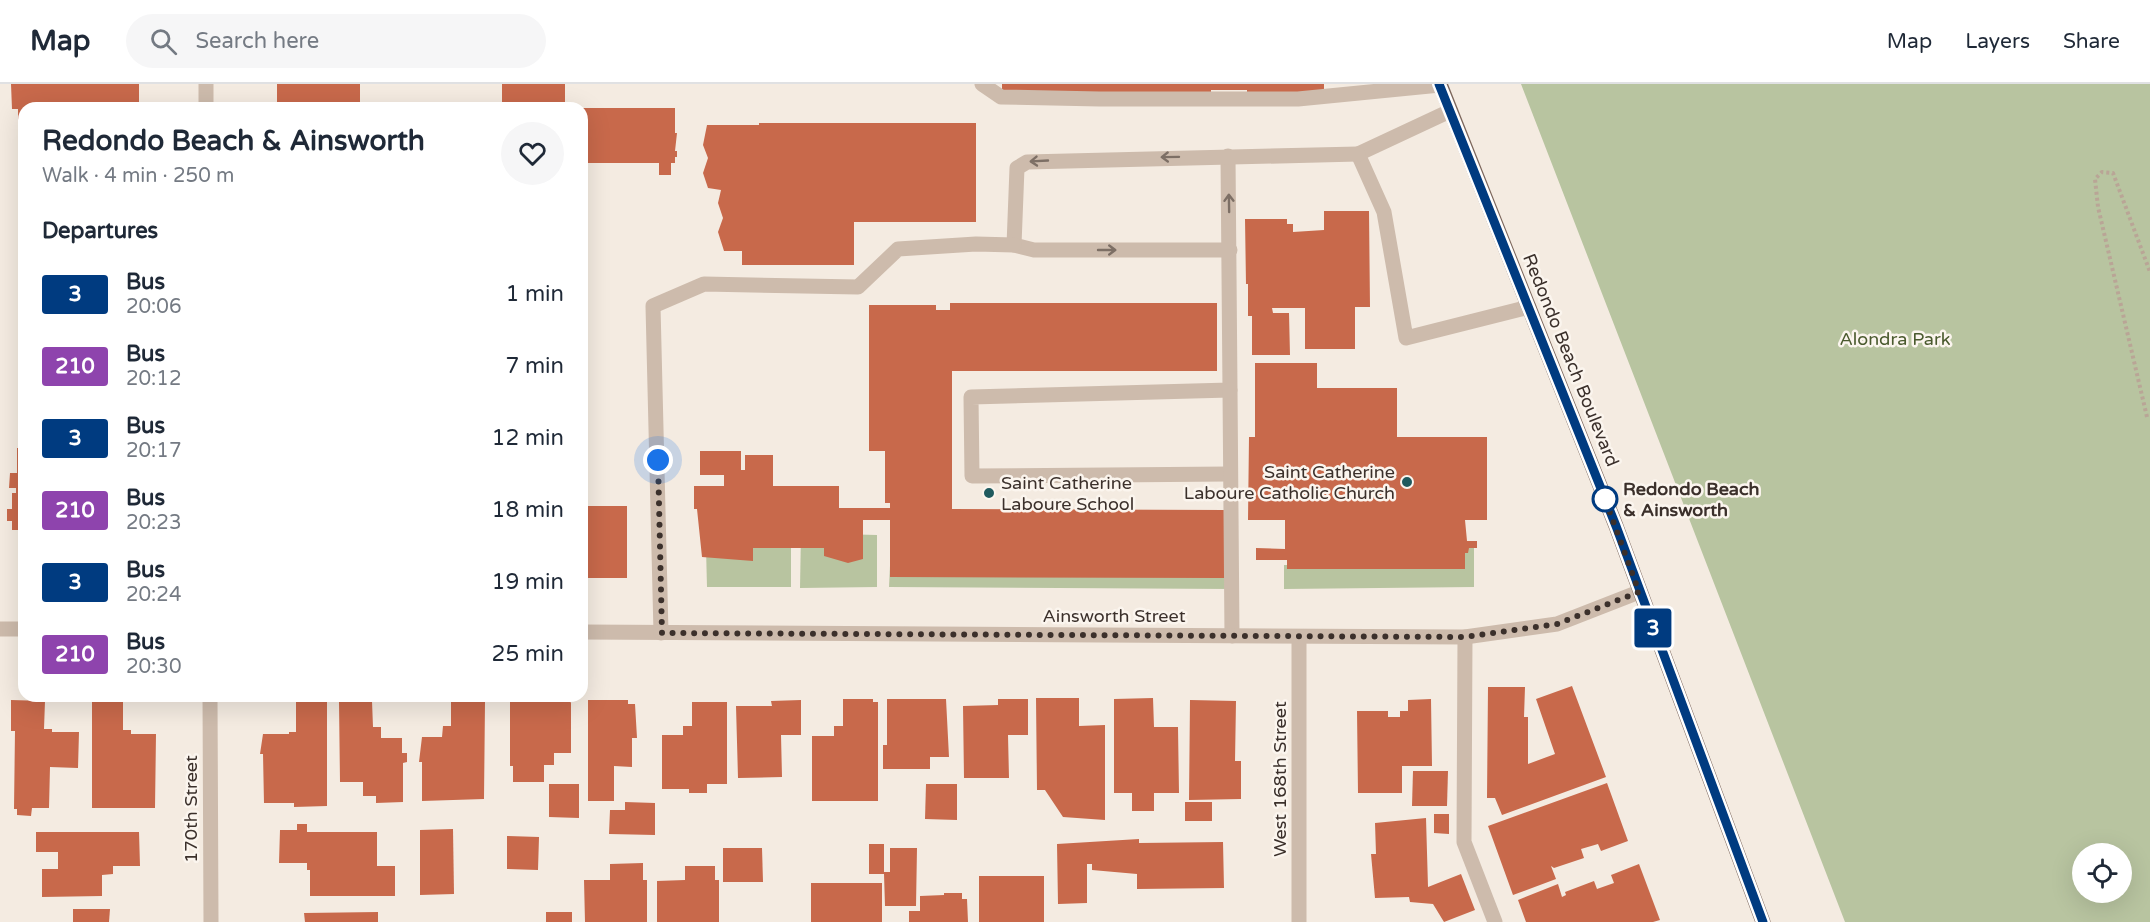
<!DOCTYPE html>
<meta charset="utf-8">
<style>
:root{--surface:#fff;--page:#f6f6f7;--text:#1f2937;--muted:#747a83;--line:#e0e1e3}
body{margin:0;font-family:"Varela Round",sans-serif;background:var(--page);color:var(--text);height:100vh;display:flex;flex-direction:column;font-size:22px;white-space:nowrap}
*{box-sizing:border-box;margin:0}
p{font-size:20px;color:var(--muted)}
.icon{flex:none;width:33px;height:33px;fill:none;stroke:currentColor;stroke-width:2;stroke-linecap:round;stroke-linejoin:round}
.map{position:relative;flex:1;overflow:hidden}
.panel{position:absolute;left:18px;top:18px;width:570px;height:600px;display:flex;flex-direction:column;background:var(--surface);border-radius:18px;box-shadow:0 6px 24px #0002}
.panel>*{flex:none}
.badge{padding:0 12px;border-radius:4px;font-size:21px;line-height:39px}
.tools{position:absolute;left:2072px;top:759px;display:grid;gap:12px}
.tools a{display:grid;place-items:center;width:60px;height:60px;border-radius:50%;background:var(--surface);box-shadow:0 6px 24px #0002;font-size:30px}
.you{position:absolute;width:30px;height:30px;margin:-15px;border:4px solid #fff;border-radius:50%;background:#1a73e8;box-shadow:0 0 0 9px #1a73e833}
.map>.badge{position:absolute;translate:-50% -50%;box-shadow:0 0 0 3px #fff}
h2{padding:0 24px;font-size:22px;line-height:54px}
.round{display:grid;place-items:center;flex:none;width:63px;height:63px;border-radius:32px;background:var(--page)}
.head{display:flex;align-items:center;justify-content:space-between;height:102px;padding:0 24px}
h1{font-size:28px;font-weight:700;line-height:45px}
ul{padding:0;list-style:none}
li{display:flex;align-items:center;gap:18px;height:72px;padding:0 24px}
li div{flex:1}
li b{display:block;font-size:22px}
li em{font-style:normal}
li .badge{min-width:66px;font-weight:700;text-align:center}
header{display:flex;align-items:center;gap:36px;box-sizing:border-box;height:84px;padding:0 30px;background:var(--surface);border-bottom:2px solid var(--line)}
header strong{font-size:28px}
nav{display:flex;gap:33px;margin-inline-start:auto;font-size:21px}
.search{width:420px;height:54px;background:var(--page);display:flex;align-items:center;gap:15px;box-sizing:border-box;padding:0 21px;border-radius:33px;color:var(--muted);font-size:22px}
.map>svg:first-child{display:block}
.green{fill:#b8c4a0;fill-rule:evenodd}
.building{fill:#c8694b}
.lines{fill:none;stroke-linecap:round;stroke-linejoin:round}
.path{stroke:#b9a596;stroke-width:4;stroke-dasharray:3 3;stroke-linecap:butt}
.minor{stroke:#cdbbac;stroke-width:15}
.major{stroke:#7d675c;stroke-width:15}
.oneway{stroke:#7d6f65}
.line-casing{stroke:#fff;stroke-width:14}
.line{stroke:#003b80;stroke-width:9}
.walk{stroke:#3b302b;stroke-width:6;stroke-dasharray:0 10.8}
.poi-dot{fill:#1f5a5e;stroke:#fbf5ee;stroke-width:2}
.stop-dot{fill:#fff;stroke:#003b80;stroke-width:3}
.labels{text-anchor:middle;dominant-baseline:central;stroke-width:5;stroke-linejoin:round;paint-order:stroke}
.park-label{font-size:18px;fill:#4a5a2e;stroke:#fbf5ee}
.street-label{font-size:18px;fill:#3b302b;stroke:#fbf5ee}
.poi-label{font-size:18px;fill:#3b302b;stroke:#fbf5ee;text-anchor:end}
.stop-label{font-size:18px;font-weight:bold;fill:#3b302b;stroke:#fbf5ee;text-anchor:start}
</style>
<header>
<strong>Map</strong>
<div class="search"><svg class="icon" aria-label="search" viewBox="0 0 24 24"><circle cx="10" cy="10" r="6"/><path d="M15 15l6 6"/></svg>Search here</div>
<nav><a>Map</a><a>Layers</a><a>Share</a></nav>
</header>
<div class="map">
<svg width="2150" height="838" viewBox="0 0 2150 838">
<rect width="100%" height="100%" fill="#f4ebe1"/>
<g class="green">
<path d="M1521,0H2150V838H1845ZM2082,770H2121V808H2082Z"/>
<polygon points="801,449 877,451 877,503 800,504"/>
<polygon points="1459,461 1474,461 1474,503 1284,505 1284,481 1460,481"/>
<polygon points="706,464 791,464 791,503 707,503"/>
<polygon points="890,482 1231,484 1231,505 889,503"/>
</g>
<g class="building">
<polygon points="11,0 139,0 139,24 24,24 24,55 18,56 18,25 12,25"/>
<rect x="277" y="0" width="83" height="24"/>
<rect x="502" y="0" width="63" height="23"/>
<polygon points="1002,0 1324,0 1324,11 1247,13 1247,6 1211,6 1211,12 1002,12"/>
<polygon points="582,24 675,24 675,49 677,49 675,67 677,67 677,73 675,73 675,79 671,79 671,91 659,91 659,79 582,79"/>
<polygon points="759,39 976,39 976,138 854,138 854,181 742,181 742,167 724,167 718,148 723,134 718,119 721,106 708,104 703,89 708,74 703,61 707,41 759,41"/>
<polygon points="1324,127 1369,127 1370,223 1355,223 1355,265 1305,265 1305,224 1272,224 1273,229 1289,229 1290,271 1252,271 1252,232 1248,232 1248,200 1246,200 1245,135 1287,135 1287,140 1293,140 1293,148 1324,146"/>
<polygon points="950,219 1217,219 1217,287 952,287 952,425 1225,426 1225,494 890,493 890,436 863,436 863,475 848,479 824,472 824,464 753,464 753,477 702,473 697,425 694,425 694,402 724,402 724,391 700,391 700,367 741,367 741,386 745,386 745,371 773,371 773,402 839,402 839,424 890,424 890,419 885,419 885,367 869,367 869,221 936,221 936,226 950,226"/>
<polygon points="1255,279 1317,279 1317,304 1397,304 1397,353 1487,353 1487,436 1465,436 1467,457 1477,457 1477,464 1469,464 1468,469 1465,469 1465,485 1287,485 1287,476 1256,476 1256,464 1285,465 1285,436 1248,436 1249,353 1255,353"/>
<polygon points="17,364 24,364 24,446 12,446 12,437 7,437 7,425 12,425 12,409 16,409 16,404 9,404 10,389 17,389"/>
<rect x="582" y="422" width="45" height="72"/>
<polygon points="1572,602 1606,693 1502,731 1495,714 1487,714 1488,603 1525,603 1524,633 1528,633 1528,680 1555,670 1536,615"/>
<polygon points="1036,614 1079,614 1079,642 1105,641 1105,736 1063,733 1045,706 1037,706"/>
<polygon points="1153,614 1154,643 1178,643 1179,709 1154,709 1154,727 1132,727 1132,709 1114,709 1114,615"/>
<polygon points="510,615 569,615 571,619 571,669 554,669 554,681 544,681 544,698 513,698 513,682 510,682"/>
<polygon points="843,615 873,615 873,618 878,618 878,717 812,717 812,652 834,652 834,642 843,642"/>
<polygon points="887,615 946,615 949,673 930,673 930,685 883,685 883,661 887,661"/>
<polygon points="998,615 1028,615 1028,651 1008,651 1009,694 964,694 963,622 998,621"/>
<polygon points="1431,615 1432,682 1402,682 1402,709 1358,709 1357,627 1388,627 1388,633 1400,633 1400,627 1408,627 1408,616"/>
<polygon points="11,616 45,617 44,645 52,645 52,648 79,648 78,684 50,683 49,724 32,724 31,732 17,731 17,725 14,725 15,647 11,647"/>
<polygon points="92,616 123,616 123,646 131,646 131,650 156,650 155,724 92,724"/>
<polygon points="296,616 327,616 327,722 294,723 294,719 264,719 263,670 260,670 263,650 289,650 289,648 296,648"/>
<polygon points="588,616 628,616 628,620 635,620 637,654 632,654 632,683 614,682 614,717 588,717"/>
<polygon points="801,616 801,651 781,651 782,693 738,694 736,622 772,622 771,617"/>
<polygon points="1190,616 1236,617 1235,677 1241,677 1241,715 1189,716"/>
<polygon points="372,617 373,643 381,643 381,654 402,654 402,669 407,669 407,678 403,679 403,718 376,719 376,712 363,712 363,698 340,698 339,618"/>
<polygon points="451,618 485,618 484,715 422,717 422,678 419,678 422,653 442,653 443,642 451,642"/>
<polygon points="692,618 727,618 727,700 707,700 707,709 689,709 689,705 662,705 662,651 683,651 683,642 692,642"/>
<polygon points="1413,687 1448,687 1447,722 1412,722"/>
<polygon points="1607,699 1628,757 1601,767 1598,760 1581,765 1584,774 1554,784 1551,782 1556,795 1513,811 1488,742"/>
<polygon points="549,700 579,700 579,734 549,733"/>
<polygon points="926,700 957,700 957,736 925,735"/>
<polygon points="625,718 655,719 655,751 609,750 610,726 625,726"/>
<rect x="1185" y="718" width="27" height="19"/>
<polygon points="1434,730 1449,730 1449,750 1434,749"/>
<polygon points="1426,734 1428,803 1461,790 1475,826 1444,838 1433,820 1410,818 1409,813 1375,814 1371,770 1376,770 1375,739"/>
<polygon points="297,740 307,740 307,748 377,748 377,782 395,782 395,812 310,812 310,786 307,786 307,779 279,779 280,746 297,746"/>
<polygon points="453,745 454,810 420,811 420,746"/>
<polygon points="36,748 139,748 140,782 113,782 113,790 102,791 102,812 42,813 42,785 58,785 58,768 36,768"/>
<polygon points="507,752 539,753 538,786 507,785"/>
<polygon points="1139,755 1139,759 1223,758 1224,804 1137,805 1137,790 1092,786 1092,780 1087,780 1087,819 1058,820 1057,760"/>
<polygon points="869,760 884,760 884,788 890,788 890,764 917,764 916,822 885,822 884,790 869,790"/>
<polygon points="723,764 762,764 763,798 723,798"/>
<polygon points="643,779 643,796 647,796 647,838 585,838 584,796 610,796 610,780"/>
<polygon points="1639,780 1660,836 1653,838 1526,838 1518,816 1558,800 1562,813 1566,811 1565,808 1594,797 1597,805 1614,799 1611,791"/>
<polygon points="685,782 715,782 715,796 719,796 719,838 657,838 657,797 685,796"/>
<rect x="979" y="792" width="65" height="46"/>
<rect x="811" y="799" width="71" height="39"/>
<polygon points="944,809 962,809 962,815 967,815 968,838 909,838 909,827 920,827 920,812 944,811"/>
<polygon points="73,825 110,825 109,838 73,838"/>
<polygon points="378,828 378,838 305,838 304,829"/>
<rect x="546" y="828" width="26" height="10"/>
</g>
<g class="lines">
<polyline class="path" points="2147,333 2098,123 2095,95 2102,88 2113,89 2150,188"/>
<g class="minor">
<polyline points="206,0 206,24"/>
<polyline points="982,0 1001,13 1100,15 1298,15 1440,1"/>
<polyline points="1450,27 1358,70 1384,128 1406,254 1529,223"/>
<polyline points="1228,72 1230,306 971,313 972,392 1229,390"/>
<polyline points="1230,166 1034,166 1014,161 1017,84 1027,78 1358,70"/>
<polyline points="1230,306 1232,552"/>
<polyline points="0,545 24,545"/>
<polyline points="582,548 1465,553 1557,540 1639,508"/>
<polyline points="661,549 653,222 704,200 858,203 898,165 976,160 1014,161"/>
<polyline points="1465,553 1464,758 1495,838"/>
<polyline points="210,612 211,838"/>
<polyline points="1299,838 1299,553"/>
</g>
<polyline class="major" points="1440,0 1616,442 1763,838"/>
</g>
<defs><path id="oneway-shaft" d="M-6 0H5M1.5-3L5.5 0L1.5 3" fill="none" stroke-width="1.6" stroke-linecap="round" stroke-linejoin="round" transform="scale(1.5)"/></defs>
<g class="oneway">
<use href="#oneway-shaft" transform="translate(1170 73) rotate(179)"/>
<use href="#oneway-shaft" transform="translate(1039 77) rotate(177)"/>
<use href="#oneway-shaft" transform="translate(1229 119) rotate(-91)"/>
<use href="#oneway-shaft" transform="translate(1107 166)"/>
</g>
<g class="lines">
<defs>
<polyline id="line" points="1439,0 1616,442 1763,838"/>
</defs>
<use href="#line" class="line-casing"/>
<use href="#line" class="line"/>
<polyline class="walk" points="658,376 662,549 1465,553 1557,540 1639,508 1605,415"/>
</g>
<g class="poi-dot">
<circle cx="1407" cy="398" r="6"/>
<circle cx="989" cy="409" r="6"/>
</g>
<circle class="stop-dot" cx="1605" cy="415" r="12"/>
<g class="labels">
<g class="park-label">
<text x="1895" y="255">Alondra Park</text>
</g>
<g class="street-label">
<text transform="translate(1571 276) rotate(68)">Redondo Beach Boulevard</text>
<text x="1114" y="532">Ainsworth Street</text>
<text transform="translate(1280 695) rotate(-90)">West 168th Street</text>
<text transform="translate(191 725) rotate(-90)">170th Street</text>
</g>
<g class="poi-label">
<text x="1395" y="388">Saint Catherine<tspan x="1395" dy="21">Laboure Catholic Church</tspan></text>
<text x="1001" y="399" text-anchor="start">Saint Catherine<tspan x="1001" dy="21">Laboure School</tspan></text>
</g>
<g class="stop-label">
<text x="1623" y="405">Redondo Beach<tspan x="1623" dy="21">&amp; Ainsworth</tspan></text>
</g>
</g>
</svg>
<div class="tools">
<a><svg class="icon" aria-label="locate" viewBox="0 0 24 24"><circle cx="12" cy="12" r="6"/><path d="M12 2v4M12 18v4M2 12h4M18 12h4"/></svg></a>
</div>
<div class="you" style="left:658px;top:376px"></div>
<b class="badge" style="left:1653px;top:544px;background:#003b80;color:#fff">3</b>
<section class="panel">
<div class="head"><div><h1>Redondo Beach &amp; Ainsworth</h1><p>Walk · 4 min · 250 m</p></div><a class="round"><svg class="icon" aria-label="heart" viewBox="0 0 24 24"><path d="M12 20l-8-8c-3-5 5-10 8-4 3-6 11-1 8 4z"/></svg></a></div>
<h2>Departures</h2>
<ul>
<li><span class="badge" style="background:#003b80;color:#fff">3</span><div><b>Bus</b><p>20:06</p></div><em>1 min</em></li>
<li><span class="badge" style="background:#8e44ad;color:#fff">210</span><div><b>Bus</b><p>20:12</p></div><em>7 min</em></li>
<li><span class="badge" style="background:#003b80;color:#fff">3</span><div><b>Bus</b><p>20:17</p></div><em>12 min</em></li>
<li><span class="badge" style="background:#8e44ad;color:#fff">210</span><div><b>Bus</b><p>20:23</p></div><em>18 min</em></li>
<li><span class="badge" style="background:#003b80;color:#fff">3</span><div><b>Bus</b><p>20:24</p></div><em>19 min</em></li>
<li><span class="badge" style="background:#8e44ad;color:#fff">210</span><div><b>Bus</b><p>20:30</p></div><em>25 min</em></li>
</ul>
</section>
</div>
